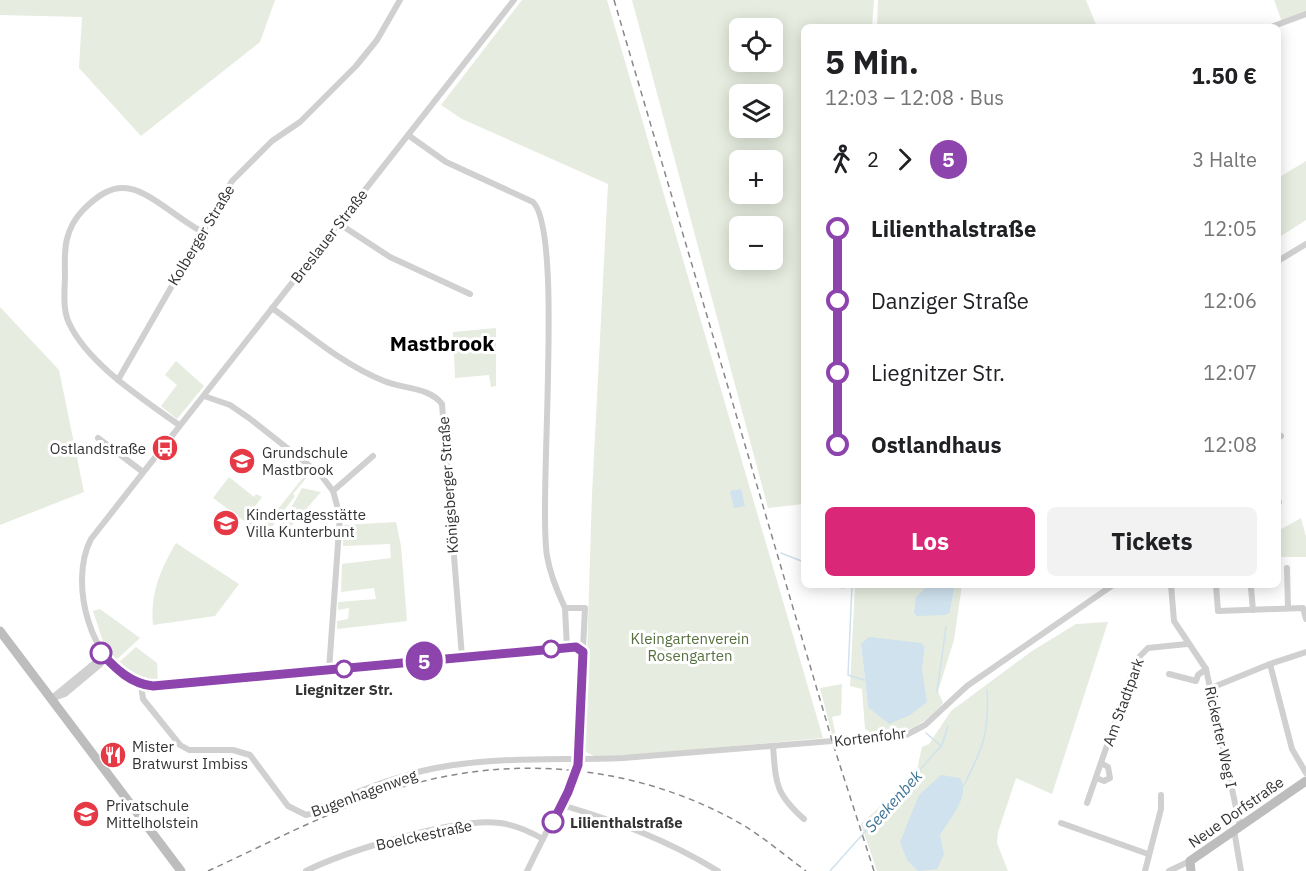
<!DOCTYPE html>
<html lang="de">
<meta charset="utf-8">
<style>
:root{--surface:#fff;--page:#f2f2f2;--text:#202124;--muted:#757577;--accent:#db2777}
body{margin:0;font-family:"IBM Plex Sans",sans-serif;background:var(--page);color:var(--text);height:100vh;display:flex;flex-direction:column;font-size:22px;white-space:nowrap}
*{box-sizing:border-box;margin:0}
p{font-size:20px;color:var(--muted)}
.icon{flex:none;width:33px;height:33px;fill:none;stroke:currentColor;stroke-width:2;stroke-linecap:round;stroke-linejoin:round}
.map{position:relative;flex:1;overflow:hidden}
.drawer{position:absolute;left:801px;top:24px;width:480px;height:564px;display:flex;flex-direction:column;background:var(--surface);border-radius:9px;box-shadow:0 3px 15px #0003}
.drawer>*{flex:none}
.badge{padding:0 12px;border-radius:20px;font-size:21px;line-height:39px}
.controls{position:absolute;left:729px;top:18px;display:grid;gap:12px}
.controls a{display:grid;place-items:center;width:54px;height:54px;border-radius:9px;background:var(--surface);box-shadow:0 3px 15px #0003;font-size:30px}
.map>.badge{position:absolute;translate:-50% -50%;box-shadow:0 0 0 3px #fff}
.legs{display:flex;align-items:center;gap:9px;height:66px;padding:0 24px;font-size:20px}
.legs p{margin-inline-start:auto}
.headline{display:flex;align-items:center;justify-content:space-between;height:102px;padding:0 24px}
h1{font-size:33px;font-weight:700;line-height:45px}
.button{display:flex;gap:12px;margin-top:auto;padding:12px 24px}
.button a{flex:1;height:69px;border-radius:9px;background:var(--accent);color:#fff;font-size:24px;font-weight:700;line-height:69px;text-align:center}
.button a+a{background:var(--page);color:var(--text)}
ul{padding:0 24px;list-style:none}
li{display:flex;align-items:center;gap:21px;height:72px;font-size:22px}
li i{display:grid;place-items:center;width:9px;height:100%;margin:0 8px;background:currentColor}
li i::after{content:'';width:15px;height:15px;margin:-8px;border:4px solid;border-radius:50%;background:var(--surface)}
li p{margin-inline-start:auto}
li:first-child i{background:linear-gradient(#0000 50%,currentColor 0)}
li:last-child i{background:linear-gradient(currentColor 50%,#0000 0)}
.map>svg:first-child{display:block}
.green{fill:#e6ecdf;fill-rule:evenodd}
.water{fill:#cfe2ee}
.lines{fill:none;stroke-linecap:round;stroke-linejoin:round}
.stream{stroke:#cfe2ee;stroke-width:1.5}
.street{stroke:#d0d0d0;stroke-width:6}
.secondary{stroke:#bdbdbd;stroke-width:9}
.rail{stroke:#888;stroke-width:1.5;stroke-dasharray:6 4.5;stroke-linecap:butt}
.line-1-casing{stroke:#fff;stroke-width:14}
.line-1{stroke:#8e44ad;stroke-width:9}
.stop-1-dot{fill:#fff;stroke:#8e44ad;stroke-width:3}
.labels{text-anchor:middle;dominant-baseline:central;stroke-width:6;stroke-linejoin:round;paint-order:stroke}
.street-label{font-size:15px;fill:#333;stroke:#fff}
.poi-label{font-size:15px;fill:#333;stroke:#fff;text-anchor:start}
.park-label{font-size:15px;fill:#56703f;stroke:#fff}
.stop-label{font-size:15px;font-weight:bold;fill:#333;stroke:#fff}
.water-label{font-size:16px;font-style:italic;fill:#3f7597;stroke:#fff}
.district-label{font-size:21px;font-weight:bold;fill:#000;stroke:#fff}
</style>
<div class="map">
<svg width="1306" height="871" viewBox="0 0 1306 871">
<rect width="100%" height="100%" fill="#fff"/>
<g class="green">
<polygon points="0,0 275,0 260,42 141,136 79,68 82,17 0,15"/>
<polygon points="522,0 607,0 823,738 598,758 584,751 592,494 608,184 462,119 441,105"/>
<path d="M632,0H874L872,27H804V504L768,508ZM740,28H772V62H740ZM740,94H772V128H740ZM740,160H772V194H740ZM740,226H772V260H740Z"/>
<polygon points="878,0 1086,0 1097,27 877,27"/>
<polygon points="1274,0 1306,0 1306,14 1282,22"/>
<polygon points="1306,161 1306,220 1278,238 1278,178"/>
<polygon points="0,307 59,370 84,492 0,525"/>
<polygon points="496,328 496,386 491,387 489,375 455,378 453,332"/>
<polygon points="176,361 204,386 177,419 161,406 177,385 165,375"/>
<polygon points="305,475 308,476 293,494 295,496 265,536 262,535 266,529 263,528"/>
<polygon points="229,477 254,497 256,494 262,497 251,512 261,520 255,529 213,498"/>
<polygon points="302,488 321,492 284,534 281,526"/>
<polygon points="1301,518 1306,537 1306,557 1278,557 1278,531"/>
<polygon points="396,522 401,546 407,621 337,629 337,621 348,619 349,608 338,610 338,602 376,599 374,588 341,592 342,564 391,558 390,544 343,546 344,525"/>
<path d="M176,543L239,584L215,616L153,625C150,594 160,570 176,543Z"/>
<path d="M855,585H928L916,597L950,612L955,585H962L954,640L938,691L943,703C920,728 909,732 876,736L865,729L862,689L850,686ZM861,644L925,647L922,670L868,707Z"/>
<polygon points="100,609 140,638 114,662 107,654 93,611"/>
<polygon points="1108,622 1052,794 1016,778 998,832 997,843 1008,871 877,871 861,824 916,774 922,747 929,744 951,711 1032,651 1076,624"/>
<path d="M136,647L157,663L158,682C141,684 128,676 117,664Z"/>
<polygon points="842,684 841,715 832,717 836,737 833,738 820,688"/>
</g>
<g class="water">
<polygon points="741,489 745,506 734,508 730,491"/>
<polygon points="928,585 955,585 950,612 945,615 917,616 914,613 916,597"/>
<polygon points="869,637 921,643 925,647 922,670 927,702 910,715 889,724 868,707 861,644"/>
<path d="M941,775L960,778C971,796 950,818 940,835L944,854L937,869L918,871L907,860L900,842L919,795Z"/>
</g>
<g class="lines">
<g class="stream">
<polyline points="781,553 804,562"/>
<polyline points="824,585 844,588"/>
<polyline points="852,585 848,675 864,680"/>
<polyline points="937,692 946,627"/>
<polyline points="942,745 948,726"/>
<path d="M964,785C984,746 989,733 987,690"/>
<polyline points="830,871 941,746 926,733"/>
</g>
<g class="street">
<path d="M514,0L91,539C68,583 91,666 139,684C152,689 169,685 181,683L575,647L583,653"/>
<polyline points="1271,27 1306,14"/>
<path d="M408,135L446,162L533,202C564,233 538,495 547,556C550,574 557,591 565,608"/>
<polyline points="338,223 390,257 470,294"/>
<polyline points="1278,261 1306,244"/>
<path d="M272,308C307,333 343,365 384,381C403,389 429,387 442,404L462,657"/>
<polyline points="118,380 232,181 272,141 300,122 356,66 377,40 400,0"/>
<polyline points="204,396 230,405 249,418 320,474 333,491 340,516 329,670"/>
<path d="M179,425C143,399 88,364 69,323C62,308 65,289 65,273C64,248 65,229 83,210C96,197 112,184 131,189C151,193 181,221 201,231"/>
<polyline points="98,438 143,472"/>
<polyline points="1278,438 1281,436"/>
<polyline points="333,491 373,456"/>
<polyline points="1278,502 1279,502"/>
<polyline points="1287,568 1288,608"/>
<polyline points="1171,585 1174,621 1206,669 1240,826"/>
<polyline points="1216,585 1218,611 1303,608 1306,619"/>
<polyline points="1251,588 1253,610"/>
<polyline points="1270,664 1306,652"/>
<polyline points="1169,674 1196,681 1198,675 1206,669"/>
<path d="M141,685L143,699L180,745L189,750H233L250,755L288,806L306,815C324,812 339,800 356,793C376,784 400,777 422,771C488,755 555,761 623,758L906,735L925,725L967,686L1113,585"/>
<polyline points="1211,688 1270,664 1292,749 1306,773"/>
<polyline points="53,697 103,656"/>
<polyline points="51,699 65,694 102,663 104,656"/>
<path d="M773,746C776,784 775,793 804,819"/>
<polyline points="1096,778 1104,781 1110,778 1108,767 1101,763"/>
<polyline points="1087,803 1137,659 1148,648 1187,644"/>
<path d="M562,805C619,822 667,840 718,871"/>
<polyline points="1061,823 1148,854"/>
<polyline points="1234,830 1241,871"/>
<path d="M306,871C346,851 456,817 500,823C515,825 529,831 543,839"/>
<polyline points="527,871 577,770 585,608 565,608 567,648"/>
<polyline points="1145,871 1161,809 1161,795"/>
<polyline points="1169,871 1190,861"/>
</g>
<g class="secondary">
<polyline points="0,631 181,871"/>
<polyline points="1191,871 1190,861 1306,781"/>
</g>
<g class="rail">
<polyline points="614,0 834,747 874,871"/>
<path d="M208,871C269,843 331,810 396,789C508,753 633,764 736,821C761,835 783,854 806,871"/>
</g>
</g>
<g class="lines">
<defs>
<path id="line-1" d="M101,653C116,669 131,684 153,686L576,647L583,652L578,765L568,792L553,822"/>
</defs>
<use href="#line-1" class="line-1-casing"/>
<use href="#line-1" class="line-1"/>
</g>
<defs>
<symbol id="bus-disc" viewBox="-11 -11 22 22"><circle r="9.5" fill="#e63946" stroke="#fff"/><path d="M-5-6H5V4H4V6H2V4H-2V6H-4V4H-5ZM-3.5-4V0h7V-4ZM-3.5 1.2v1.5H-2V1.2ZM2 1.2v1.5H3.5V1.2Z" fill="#fff"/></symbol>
<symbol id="school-disc" viewBox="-11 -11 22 22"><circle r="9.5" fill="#e63946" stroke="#fff"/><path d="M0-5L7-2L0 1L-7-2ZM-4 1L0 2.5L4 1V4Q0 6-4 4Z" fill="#fff"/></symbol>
<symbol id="restaurant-disc" viewBox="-11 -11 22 22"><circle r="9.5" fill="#e63946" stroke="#fff"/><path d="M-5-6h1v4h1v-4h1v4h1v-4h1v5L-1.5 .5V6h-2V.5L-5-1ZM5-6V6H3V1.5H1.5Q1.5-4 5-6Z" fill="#fff"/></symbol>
</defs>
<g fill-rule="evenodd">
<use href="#bus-disc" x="150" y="433" width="30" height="30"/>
<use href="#school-disc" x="227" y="446" width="30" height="30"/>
<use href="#school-disc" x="211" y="508" width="30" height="30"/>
<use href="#restaurant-disc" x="98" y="740" width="30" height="30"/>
<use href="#school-disc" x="71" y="799" width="30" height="30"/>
</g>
<g class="stop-1-dot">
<circle cx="551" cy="649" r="8"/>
<circle cx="101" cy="653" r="10"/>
<circle cx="344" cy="669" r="8"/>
<circle cx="553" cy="822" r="10"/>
</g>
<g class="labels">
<g class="street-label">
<text transform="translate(201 235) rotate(-59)">Kolberger Straße</text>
<text transform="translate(329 236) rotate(-52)">Breslauer Straße</text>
<text transform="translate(448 485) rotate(-94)">Königsberger Straße</text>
<text transform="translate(1123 702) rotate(-70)">Am Stadtpark</text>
<text transform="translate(870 737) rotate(-7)">Kortenfohr</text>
<text transform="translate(1221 737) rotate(78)">Rickerter Weg I</text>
<text transform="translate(364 793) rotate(-20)">Bugenhagenweg</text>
<text transform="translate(1236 812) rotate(-35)">Neue Dorfstraße</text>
<text transform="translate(424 835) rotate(-12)">Boelckestraße</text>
</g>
<g class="poi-label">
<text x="146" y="448" text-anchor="end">Ostlandstraße</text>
<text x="262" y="452">Grundschule<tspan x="262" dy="17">Mastbrook</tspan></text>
<text x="246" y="514">Kindertagesstätte<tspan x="246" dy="17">Villa Kunterbunt</tspan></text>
<text x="132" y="746">Mister<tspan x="132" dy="17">Bratwurst Imbiss</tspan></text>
<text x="106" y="805">Privatschule<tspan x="106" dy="17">Mittelholstein</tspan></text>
</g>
<g class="park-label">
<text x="690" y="638">Kleingartenverein<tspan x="690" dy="17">Rosengarten</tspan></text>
</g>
<g class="stop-label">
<text x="344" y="689">Liegnitzer Str.</text>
<text x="570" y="822" text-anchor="start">Lilienthalstraße</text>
</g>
<g class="water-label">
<text transform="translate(893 801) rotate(-48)">Seekenbek</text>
</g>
<g class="district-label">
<text x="442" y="343">Mastbrook</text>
</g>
</g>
</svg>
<div class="controls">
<a><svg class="icon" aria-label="locate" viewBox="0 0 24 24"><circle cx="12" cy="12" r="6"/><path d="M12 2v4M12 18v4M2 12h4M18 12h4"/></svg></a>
<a><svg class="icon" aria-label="layers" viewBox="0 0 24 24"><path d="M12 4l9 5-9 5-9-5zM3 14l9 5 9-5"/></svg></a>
<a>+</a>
<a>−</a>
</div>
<b class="badge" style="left:424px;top:661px;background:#8e44ad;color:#fff">5</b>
<section class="drawer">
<div class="headline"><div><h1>5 Min.</h1><p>12:03 – 12:08 · Bus</p></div><b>1.50 €</b></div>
<div class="legs"><svg class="icon" aria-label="walk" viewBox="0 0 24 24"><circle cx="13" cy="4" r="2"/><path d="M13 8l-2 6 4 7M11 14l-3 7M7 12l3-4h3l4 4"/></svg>2<svg class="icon" aria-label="forward" viewBox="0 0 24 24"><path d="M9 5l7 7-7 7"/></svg><b class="badge" style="background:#8e44ad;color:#fff">5</b><p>3 Halte</p></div>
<ul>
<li><i style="color:#8e44ad"></i><b>Lilienthalstraße</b><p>12:05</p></li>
<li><i style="color:#8e44ad"></i><span>Danziger Straße</span><p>12:06</p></li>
<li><i style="color:#8e44ad"></i><span>Liegnitzer Str.</span><p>12:07</p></li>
<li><i style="color:#8e44ad"></i><b>Ostlandhaus</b><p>12:08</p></li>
</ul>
<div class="button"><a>Los</a><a>Tickets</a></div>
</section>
</div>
